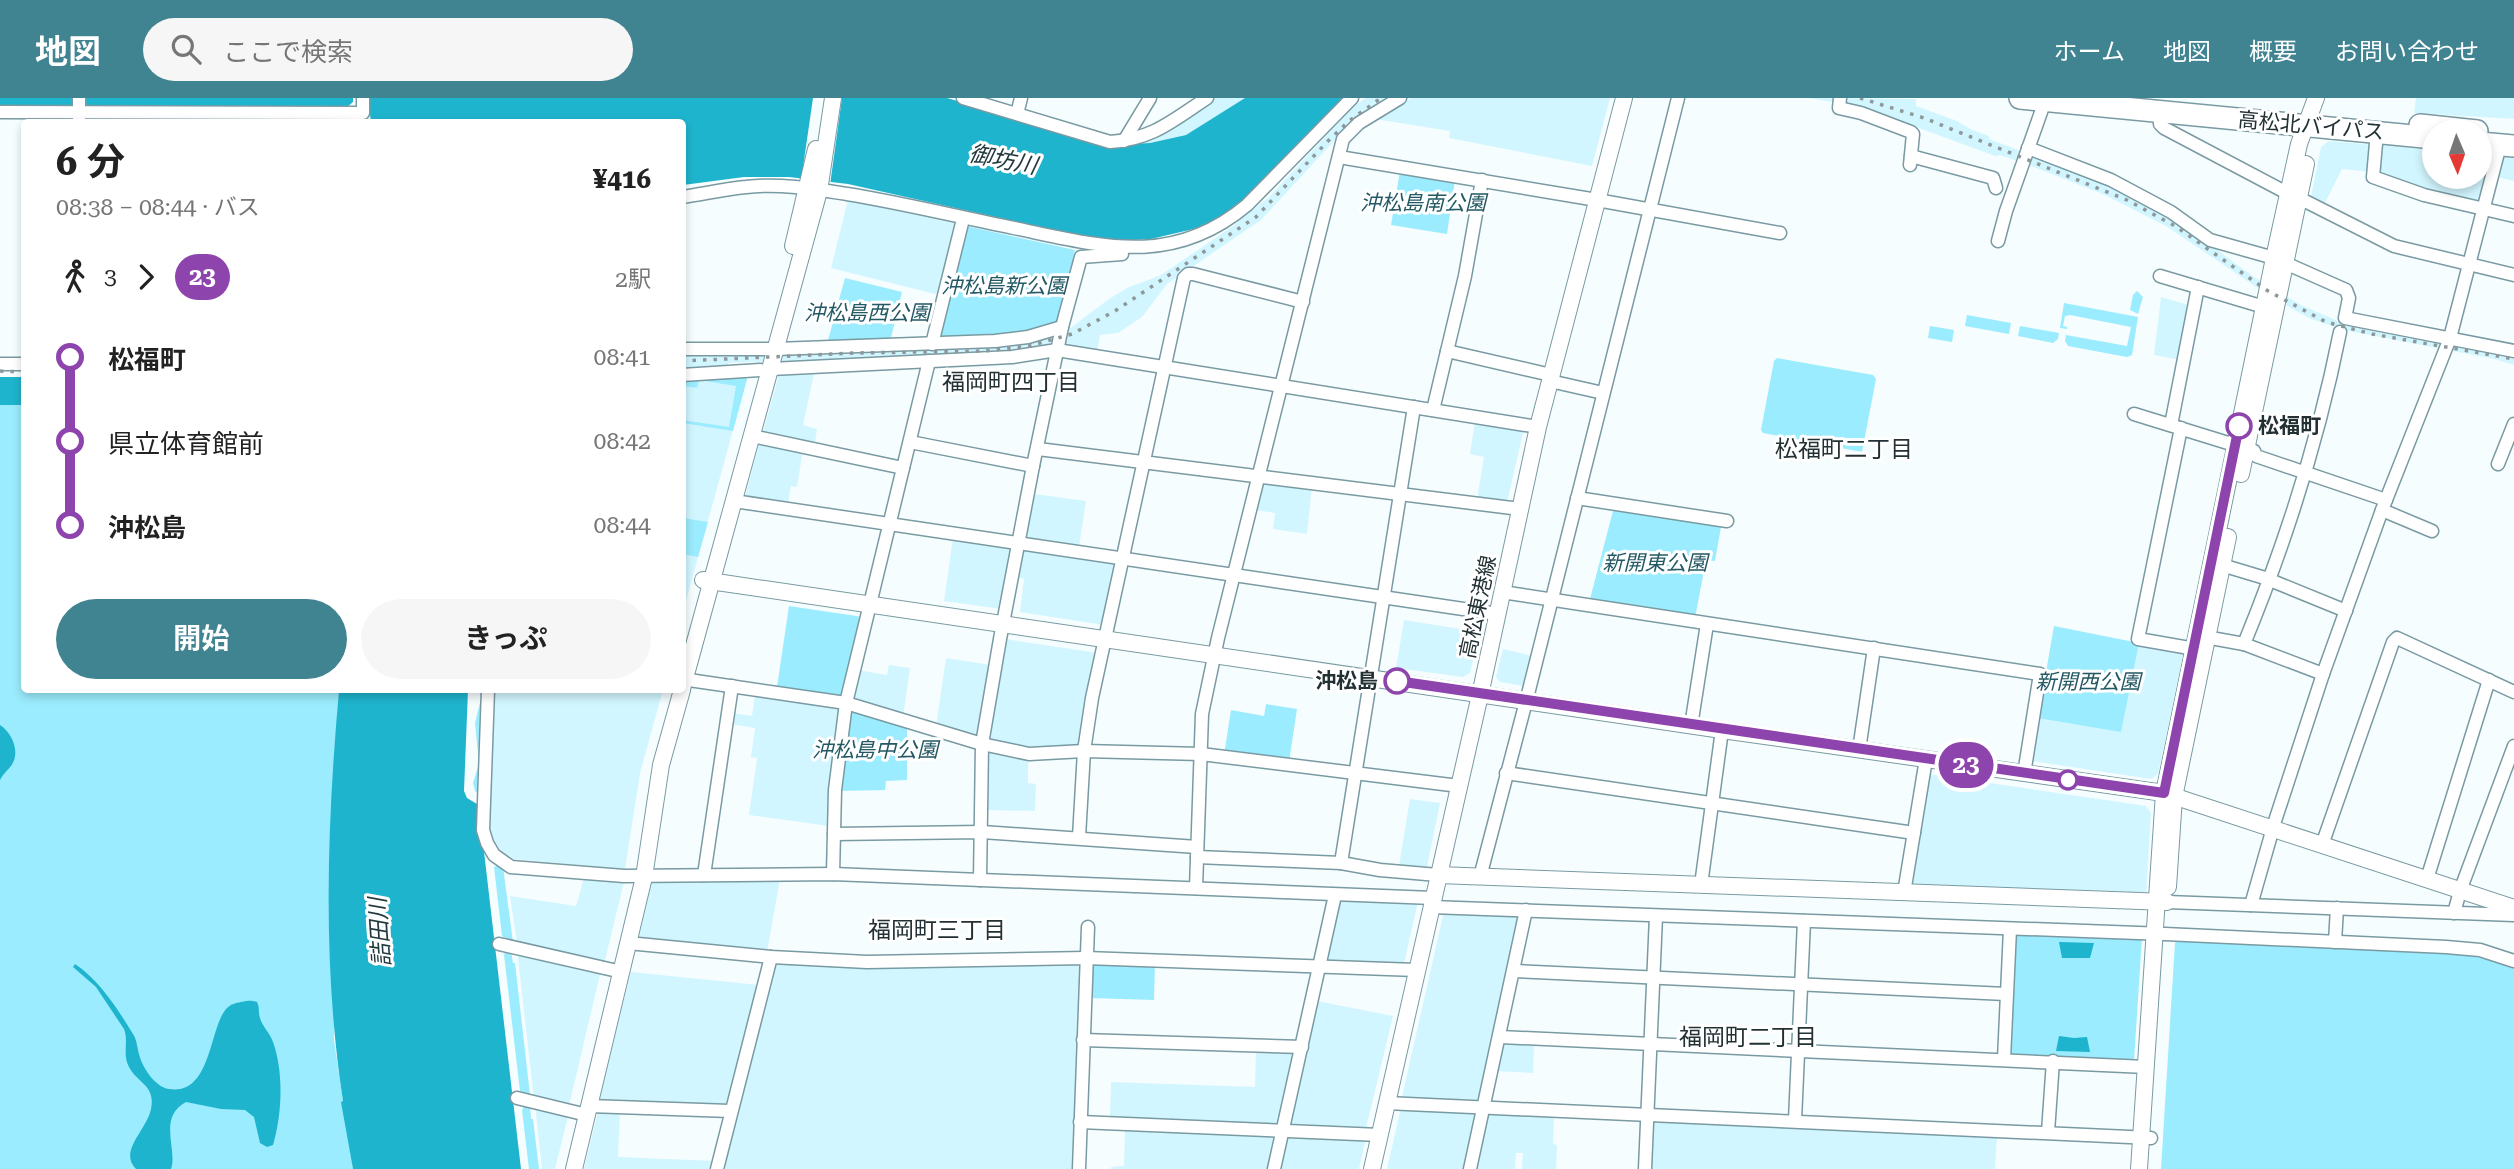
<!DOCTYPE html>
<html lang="ja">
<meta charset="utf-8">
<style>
:root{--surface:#fff;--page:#f6f6f6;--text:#222;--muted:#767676;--accent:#408492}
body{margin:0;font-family:"Roboto Serif","Noto Sans JP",serif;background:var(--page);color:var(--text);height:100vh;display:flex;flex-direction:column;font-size:26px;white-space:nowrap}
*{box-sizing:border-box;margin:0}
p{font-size:23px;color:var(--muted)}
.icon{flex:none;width:38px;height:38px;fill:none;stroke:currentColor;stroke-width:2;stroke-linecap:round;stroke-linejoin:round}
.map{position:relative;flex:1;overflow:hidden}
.panel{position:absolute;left:21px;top:21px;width:665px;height:574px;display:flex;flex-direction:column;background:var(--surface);border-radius:7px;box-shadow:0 4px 10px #0003}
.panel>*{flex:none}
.badge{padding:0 14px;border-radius:23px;font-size:24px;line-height:46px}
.needle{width:46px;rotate:178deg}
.fabs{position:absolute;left:2422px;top:21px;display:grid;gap:14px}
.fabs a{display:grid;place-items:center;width:70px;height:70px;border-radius:50%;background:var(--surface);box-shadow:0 4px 10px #0003;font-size:35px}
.map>.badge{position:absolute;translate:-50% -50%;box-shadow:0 0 0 4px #fff}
.legs{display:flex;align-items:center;gap:10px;height:77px;padding:0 35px;font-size:23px}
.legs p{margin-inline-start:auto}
.headline{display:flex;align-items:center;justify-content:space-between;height:119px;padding:0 35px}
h1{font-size:38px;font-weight:700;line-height:52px}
.action{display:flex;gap:14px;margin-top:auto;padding:14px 35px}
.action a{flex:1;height:80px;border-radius:42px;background:var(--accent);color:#fff;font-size:28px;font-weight:700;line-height:80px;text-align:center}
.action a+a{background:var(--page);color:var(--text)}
ul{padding:0 35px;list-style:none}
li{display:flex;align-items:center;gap:24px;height:84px;font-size:26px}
li i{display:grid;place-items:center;width:10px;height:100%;margin:0 9px;background:currentColor}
li i::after{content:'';width:18px;height:18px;margin:-9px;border:5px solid;border-radius:50%;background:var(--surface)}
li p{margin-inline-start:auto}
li:first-child i{background:linear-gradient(#0000 50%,currentColor 0)}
li:last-child i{background:linear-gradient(currentColor 50%,#0000 0)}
header{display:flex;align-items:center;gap:42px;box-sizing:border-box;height:98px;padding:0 35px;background:var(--accent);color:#fff}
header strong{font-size:33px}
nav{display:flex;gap:38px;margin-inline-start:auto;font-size:24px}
.search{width:490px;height:63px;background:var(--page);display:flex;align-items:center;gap:18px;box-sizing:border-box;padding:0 24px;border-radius:38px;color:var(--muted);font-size:26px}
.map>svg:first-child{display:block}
.built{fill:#d2f6ff}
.green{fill:#9becfe}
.water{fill:#1fb4cd}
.pier{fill:#f6fdfe}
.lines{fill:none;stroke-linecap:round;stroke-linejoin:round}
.street-casing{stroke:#799aa2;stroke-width:15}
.secondary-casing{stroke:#799aa2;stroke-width:18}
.highway-casing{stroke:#799aa2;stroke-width:24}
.street{stroke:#fff;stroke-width:12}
.secondary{stroke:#fff;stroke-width:16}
.highway{stroke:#fff;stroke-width:21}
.rail{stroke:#8e989a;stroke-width:3.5;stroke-dasharray:3.5 7;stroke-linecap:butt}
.line-1-casing{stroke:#fff;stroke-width:16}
.line-1{stroke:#8e44ad;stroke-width:10}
.stop-1-dot{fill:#fff;stroke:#8e44ad;stroke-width:3.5}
.labels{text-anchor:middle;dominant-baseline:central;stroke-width:6;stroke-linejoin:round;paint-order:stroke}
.street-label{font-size:21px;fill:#233134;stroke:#fff}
.park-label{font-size:21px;font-style:italic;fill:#235964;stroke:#fff}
.stop-label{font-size:21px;font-weight:bold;fill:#233134;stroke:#fff;text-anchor:start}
.water-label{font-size:23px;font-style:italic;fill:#22393e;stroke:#fff}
.neighbourhood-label{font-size:23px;fill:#233134;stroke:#fff}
</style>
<header>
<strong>地図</strong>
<div class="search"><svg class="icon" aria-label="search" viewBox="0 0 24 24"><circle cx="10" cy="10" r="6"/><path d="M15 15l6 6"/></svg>ここで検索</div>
<nav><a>ホーム</a><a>地図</a><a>概要</a><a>お問い合わせ</a></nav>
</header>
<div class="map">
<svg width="2514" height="1071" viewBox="0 0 2514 1071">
<rect width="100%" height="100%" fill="#f6fdfe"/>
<g class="built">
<polygon points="1210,0 1245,0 1186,37 1150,45 1134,46"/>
<polygon points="1366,0 1391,0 1356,22 1332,45 1261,122 1167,186 1142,219 1118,235 1100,237 1097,254 1067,249 1065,244 1023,255 783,267 782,263 751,264 728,265 728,269 683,272 683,253 1065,234 1109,201 1127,190 1161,177 1233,128 1270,98 1354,8"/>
<polygon points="1411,0 1610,0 1592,68 1449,40 1450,33 1375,21"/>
<polygon points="1809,0 1916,1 1916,8 1957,23 1970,31 1989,38 1989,41 2110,87 2151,108 2198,138 2254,179 2301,207 2340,224 2514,257 2514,267 2494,261 2344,232 2311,221 2271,199 2166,128 2105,97 2034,69 2000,57 1995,58 1862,9"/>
<polygon points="2416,0 2514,0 2514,21 2414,15"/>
<polygon points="2329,43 2374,47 2371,74 2342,71 2324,107 2311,99 2321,49"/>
<polygon points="2381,47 2434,52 2434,79 2480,79 2480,56 2494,57 2479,108 2382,78 2379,74"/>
<polygon points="2503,59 2514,60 2514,83 2497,79"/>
<polygon points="848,102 957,126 941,192 935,196 831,170"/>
<polygon points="2161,199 2192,208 2181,262 2154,257"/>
<polygon points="815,271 803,327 817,331 815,345 763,334 780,273"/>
<polygon points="683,281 747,281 683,514"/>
<polygon points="1475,323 1524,330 1507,405 1477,401 1484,359 1470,356"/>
<polygon points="759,344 803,352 797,389 791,388 788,406 745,400"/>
<polygon points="1262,385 1312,388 1307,436 1273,431 1275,415 1255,412"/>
<polygon points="1034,396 1086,403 1079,449 1028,441 1025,436"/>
<polygon points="953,440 1010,447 1013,452 1002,511 944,503"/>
<polygon points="1026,450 1115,463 1117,466 1104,527 1020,514 1024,481 1017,479 1022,453"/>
<polygon points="1470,515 1483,517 1470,575 1463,579 1396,570 1404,522 1467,532"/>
<polygon points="1005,541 1098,555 1081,650 1032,653 987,644"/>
<polygon points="2139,545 2184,552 2158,676 2151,681 2032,663 2038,620"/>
<polygon points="1503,551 1533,558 1525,588 1500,584 1496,579"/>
<polygon points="946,560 991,567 980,637 975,640 936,629"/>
<polygon points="889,567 910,570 903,619 854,604 852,600 858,572 887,577"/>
<polygon points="492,592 663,592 640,675 625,771 513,761 501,753 495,744 488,724"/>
<polygon points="755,597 837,608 841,612 829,728 749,717 757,660 751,659 755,630 730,626 732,615 752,618"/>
<polygon points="987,651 1028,659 1028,685 1036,686 1035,713 986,712"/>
<polygon points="1928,676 2146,708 2151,715 2146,797 1914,789 1911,785"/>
<polygon points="1410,701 1440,705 1427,769 1399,768"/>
<polygon points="584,780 624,784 604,866 517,845 510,798 576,808"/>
<polygon points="780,781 767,854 638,843 652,782"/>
<polygon points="1339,802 1418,804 1404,865 1329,863 1326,859"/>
<polygon points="1444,813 1518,816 1521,821 1482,999 1477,1002 1402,999"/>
<polygon points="517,852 601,872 569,1008 534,1001"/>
<polygon points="774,862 1078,864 1081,868 1074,1071 722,1071"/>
<polygon points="631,874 759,887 729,1006 725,1009 598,1005"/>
<polygon points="1317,903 1393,918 1366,1030 1292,1027 1290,1024"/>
<polygon points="1506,943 1534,944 1533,975 1496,973 1502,946"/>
<polygon points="1256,951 1293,952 1296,957 1282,1024 1277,1028 1110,1021 1111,984 1255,989"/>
<polygon points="535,1007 569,1015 555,1071 542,1071"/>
<polygon points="1401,1010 1475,1013 1478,1016 1464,1071 1387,1071"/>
<polygon points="598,1013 620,1014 618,1059 715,1063 713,1071 584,1071"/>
<polygon points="1491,1015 1554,1018 1553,1046 1557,1047 1556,1071 1522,1071 1523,1055 1516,1055 1515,1071 1475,1071 1486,1019"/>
<polygon points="1656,1022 1997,1038 1995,1071 1650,1071 1652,1026"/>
<polygon points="1125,1030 1274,1034 1277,1039 1271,1071 1111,1071 1111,1069 1124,1068"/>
<polygon points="1291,1038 1366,1040 1359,1071 1279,1071 1286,1042"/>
</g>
<g class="green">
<polygon points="1400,73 1455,82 1447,136 1391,127"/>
<polygon points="966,128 1075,152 1057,227 1026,236 939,242"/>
<polygon points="845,180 902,194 890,244 827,246"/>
<polygon points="2137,193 2143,199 2138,216 2130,212 2133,197"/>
<polygon points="2064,205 2138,219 2132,257 2127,259 2068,248 2065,243 2066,237 2127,248 2131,229 2070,217 2065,218 2063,228 2067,229 2067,231 2060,230"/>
<polygon points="1967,217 2011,225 2009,236 1965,228"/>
<polygon points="1930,228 1954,232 1952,244 1928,240"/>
<polygon points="2020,228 2059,235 2058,241 2053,245 2018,238"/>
<polygon points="1777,260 1873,277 1876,281 1862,354 1763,335 1761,332 1774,263"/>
<polygon points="744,278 747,281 733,333 683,325 682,322 729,329 736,288 699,282 697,290 683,288 683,281"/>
<polygon points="0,307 24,307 24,592 339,592 333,681 334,942 353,1071 0,1071"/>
<polygon points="1614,409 1719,425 1721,429 1715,463 1706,462 1695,520 1589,505"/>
<polygon points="683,420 708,424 698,459 683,456"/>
<polygon points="789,508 863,519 845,596 839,600 777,589"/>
<polygon points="2054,528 2139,545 2121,634 2038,620"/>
<polygon points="482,596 480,697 475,693 473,685 479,666 475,625"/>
<polygon points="1266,606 1297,611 1289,664 1224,657 1231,612 1264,618"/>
<polygon points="849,610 907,629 907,682 886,683 885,692 839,693"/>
<polygon points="498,767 503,769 513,844 502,838 494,769"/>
<polygon points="2017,835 2142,839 2134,963 2012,956 2009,953 2013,839"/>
<polygon points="2179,841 2459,855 2514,868 2514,1071 2161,1071 2175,845"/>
<polygon points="506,852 511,852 513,865 515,865 530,997 520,993 504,857"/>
<polygon points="1094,863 1155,865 1154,902 1089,900 1090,868"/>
<polygon points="525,1007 530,1007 531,1021 533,1021 539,1071 529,1071 522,1012"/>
</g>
<g class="water">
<polygon points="0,0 353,0 353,4 346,10 0,9"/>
<polygon points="368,0 947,0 1112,47 1150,45 1186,37 1245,0 1346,0 1247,100 1218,122 1202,129 1151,141 1112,143 1090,140 848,86 789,79 744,79 683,87 682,24 371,24"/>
<rect x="0" y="279" width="24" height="28"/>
<path d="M339,592H468L464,693L467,700L477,706L478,722L483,745L521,1071H353L341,1004L343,1003C322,867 327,728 339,592Z"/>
<path d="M0,627C12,635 21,654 11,668C7,673 3,676 0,682Z"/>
<polygon points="2059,844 2094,845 2090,860 2062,860"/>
<path d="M75,866C100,883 117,910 133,936C137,942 137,949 139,956C142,969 155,989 169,991C212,998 209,928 227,910C231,906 236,905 241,904C248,903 251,902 257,904C260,910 258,914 260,920C262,928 270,935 273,944C284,974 282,1017 273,1047L267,1049L260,1045L254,1019L245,1012L221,1011L186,1004C157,1019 178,1053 171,1071H136C118,1053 147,1032 151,1011C156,987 137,985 129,969C122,957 129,943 124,931L96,889L73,869Z"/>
<polygon points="2059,938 2074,940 2087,939 2090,954 2056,953"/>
</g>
<polygon class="pier" points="813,0 842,0 830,87 801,83"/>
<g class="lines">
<defs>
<g id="street">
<path d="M963,0L1110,44C1153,41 1172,23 1207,0"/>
<polyline points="1840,0 1839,10 1861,15 1911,34 1913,36 1910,67"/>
<polyline points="0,14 363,15 363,0"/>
<polyline points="2159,14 2160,26 2164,30 2289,96"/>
<polyline points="1017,16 1021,0"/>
<polyline points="79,24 79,0"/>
<polyline points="2377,34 2373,79 2424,97 2514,118"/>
<polyline points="1124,43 1150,0"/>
<polyline points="2028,50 2111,82 2171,114 2210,142 2274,160 2346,192 2349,200 2345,220 2514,253"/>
<polyline points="1911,58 1993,80 1996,90"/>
<polyline points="1339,59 1597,102 1780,135"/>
<path d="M682,99C703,96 725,91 746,89C778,85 815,91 847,96C903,105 959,119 1014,130C1101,148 1172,170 1247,107L1352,0"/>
<polyline points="2299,100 2394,148 2514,177"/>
<polyline points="1998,143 2006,113 2046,0"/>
<polyline points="2160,178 2264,209"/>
<polyline points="932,246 963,121"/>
<polyline points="682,251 776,251 995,243 1028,239 1062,229"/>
<polyline points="1447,253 1551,277"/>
<polyline points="0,266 24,266"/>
<polyline points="771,271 1012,259 1057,252 1538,329"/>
<polyline points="682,277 760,272"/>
<polyline points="1550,283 1603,295"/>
<polyline points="1433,312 1465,178 1482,82"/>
<polyline points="2134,316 2254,353 2256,358 2386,402"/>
<polyline points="2171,327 2198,189"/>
<polyline points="2181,330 2138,541 2201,552"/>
<polyline points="752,338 903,370"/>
<polyline points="910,344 1033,368"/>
<polyline points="1038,351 1520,411"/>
<polyline points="2498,366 2514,326"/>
<polyline points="1577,400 1727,423"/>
<polyline points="734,403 1497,516"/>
<polyline points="2382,412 2432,433"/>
<polyline points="2215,465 2265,480 2346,513"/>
<polyline points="1502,494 2040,576 2024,676"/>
<polyline points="2200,538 2244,546 2323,576"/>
<path d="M2244,546C2285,446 2319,340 2340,234"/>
<polyline points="682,581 846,605 982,646 1029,656 1084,653 1201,656 1459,688"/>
<polyline points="488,592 483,732 487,745 494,757 511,769 624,778 833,776 1433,800"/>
<polyline points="1691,628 1707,526"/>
<polyline points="1859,652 1874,550"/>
<polyline points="1506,675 1914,735"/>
<polyline points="834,736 982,734 1197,749"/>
<polyline points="1079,739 1084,653 1092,600 1184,180 1188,176 1193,176 1303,204"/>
<polyline points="2322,747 2393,544 2397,540 2514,594"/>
<polyline points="1197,759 1341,765 1380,772 1438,777"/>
<polyline points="1341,765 1414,309"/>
<polyline points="833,776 835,692 846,605 929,263"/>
<polyline points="704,777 732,588"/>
<polyline points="1480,779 1529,592 1678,0"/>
<polyline points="2427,781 2489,582"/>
<polyline points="980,782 982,646 1000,541 1033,368 1062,229 1081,159 1122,156"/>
<polyline points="1701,787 1722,632"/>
<polyline points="1196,790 1202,616 1218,540 1343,41 1359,25 1400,0"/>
<polyline points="1904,795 1926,661"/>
<polyline points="2167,804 2514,817"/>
<polyline points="2251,807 2275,723 2323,576 2382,412 2450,240 2500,47"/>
<polyline points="1431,809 2165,836 2446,849 2480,852 2514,863"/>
<polyline points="2454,815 2460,793 2514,648"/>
<polyline points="2335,844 2337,810"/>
<polyline points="628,845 771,859 867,864 1086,860 1416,872"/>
<polyline points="499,846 622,874"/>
<polyline points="1514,873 2006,896"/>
<polyline points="1500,939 2146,969"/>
<polyline points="1083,942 1302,949"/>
<polyline points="2004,961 2010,831"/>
<polyline points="517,1000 587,1017"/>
<polyline points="1386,1005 2151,1040"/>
<polyline points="589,1008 730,1013"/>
<polyline points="1795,1022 1804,823"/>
<polyline points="1080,1024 1380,1037"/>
<polyline points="2048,1034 2053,963"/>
<polyline points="717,1071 771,859"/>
<polyline points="1079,1071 1088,829"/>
<polyline points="1274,1071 1335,797"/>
<polyline points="1470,1071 1526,812"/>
<polyline points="1645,1071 1656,818"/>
</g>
<g id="secondary">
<polyline points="793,148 816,51"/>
<polyline points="2241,376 2306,66"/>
<polyline points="703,482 1722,632 2164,695 2514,810"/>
<polyline points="682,591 819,93 833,0"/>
<polyline points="1438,777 2167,804"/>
<polyline points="2168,789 2174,699 2228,439"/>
<polyline points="574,1071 644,779 661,667 682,592"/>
<polyline points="1372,1071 1480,597 1538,329 1624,0"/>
<polyline points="2139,1071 2164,695 2274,160 2299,46 2316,0"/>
</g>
<g id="highway">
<polyline points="2020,0 2434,40"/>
<polyline points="2420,27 2477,33"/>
<polyline points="2480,45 2514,48"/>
</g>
</defs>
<use href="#street" class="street-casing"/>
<use href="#secondary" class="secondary-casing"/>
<use href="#highway" class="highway-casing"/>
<use href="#street" class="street"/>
<use href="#secondary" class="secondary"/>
<use href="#highway" class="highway"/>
<g class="rail">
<polyline points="1860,0 1924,20 2127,102 2175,128 2268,193 2326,224 2372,236 2514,261"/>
<polyline points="682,263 855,255 985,253 1029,248 1072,236 1115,213 1256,119 1328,43 1349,23 1381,0"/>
<polyline points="0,273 24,274"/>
</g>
</g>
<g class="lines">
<defs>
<polyline id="line-1" points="1397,583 2164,695 2239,328"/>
</defs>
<use href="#line-1" class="line-1-casing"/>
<use href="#line-1" class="line-1"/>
</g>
<g class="stop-1-dot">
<circle cx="2239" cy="328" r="12"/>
<circle cx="1397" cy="583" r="12"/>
<circle cx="2068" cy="682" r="9"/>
</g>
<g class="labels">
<g class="street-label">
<text transform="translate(2311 28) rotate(5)">高松北バイパス</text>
<text transform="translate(1478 509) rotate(-78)">高松東港線</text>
</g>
<g class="park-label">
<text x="1423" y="105">沖松島南公園</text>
<text x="1004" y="188">沖松島新公園</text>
<text x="867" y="215">沖松島西公園</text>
<text x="1655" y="465">新開東公園</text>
<text x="2088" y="584">新開西公園</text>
<text x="875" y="652">沖松島中公園</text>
</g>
<g class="stop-label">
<text x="2258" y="328">松福町</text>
<text x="1378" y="583" text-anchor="end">沖松島</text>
</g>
<g class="water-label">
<text transform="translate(1003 62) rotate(11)">御坊川</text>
<text transform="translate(380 834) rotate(-94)">詰田川</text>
</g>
<g class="neighbourhood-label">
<text x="1011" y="284">福岡町四丁目</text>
<text x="1844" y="351">松福町二丁目</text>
<text x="937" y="832">福岡町三丁目</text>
<text x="1748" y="939">福岡町二丁目</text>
</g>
</g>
</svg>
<div class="fabs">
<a><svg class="needle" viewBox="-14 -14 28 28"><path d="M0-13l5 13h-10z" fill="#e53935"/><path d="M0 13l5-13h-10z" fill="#767676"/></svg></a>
</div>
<b class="badge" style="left:1966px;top:667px;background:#8e44ad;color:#fff">23</b>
<section class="panel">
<div class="headline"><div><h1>6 分</h1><p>08:38 – 08:44 · バス</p></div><b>¥416</b></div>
<div class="legs"><svg class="icon" aria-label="walk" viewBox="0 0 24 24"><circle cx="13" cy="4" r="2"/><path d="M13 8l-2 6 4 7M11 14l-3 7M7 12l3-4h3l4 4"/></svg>3<svg class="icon" aria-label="forward" viewBox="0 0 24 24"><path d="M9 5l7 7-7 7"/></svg><b class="badge" style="background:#8e44ad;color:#fff">23</b><p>2駅</p></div>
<ul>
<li><i style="color:#8e44ad"></i><b>松福町</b><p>08:41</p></li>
<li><i style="color:#8e44ad"></i><span>県立体育館前</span><p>08:42</p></li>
<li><i style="color:#8e44ad"></i><b>沖松島</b><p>08:44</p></li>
</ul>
<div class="action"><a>開始</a><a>きっぷ</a></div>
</section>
</div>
